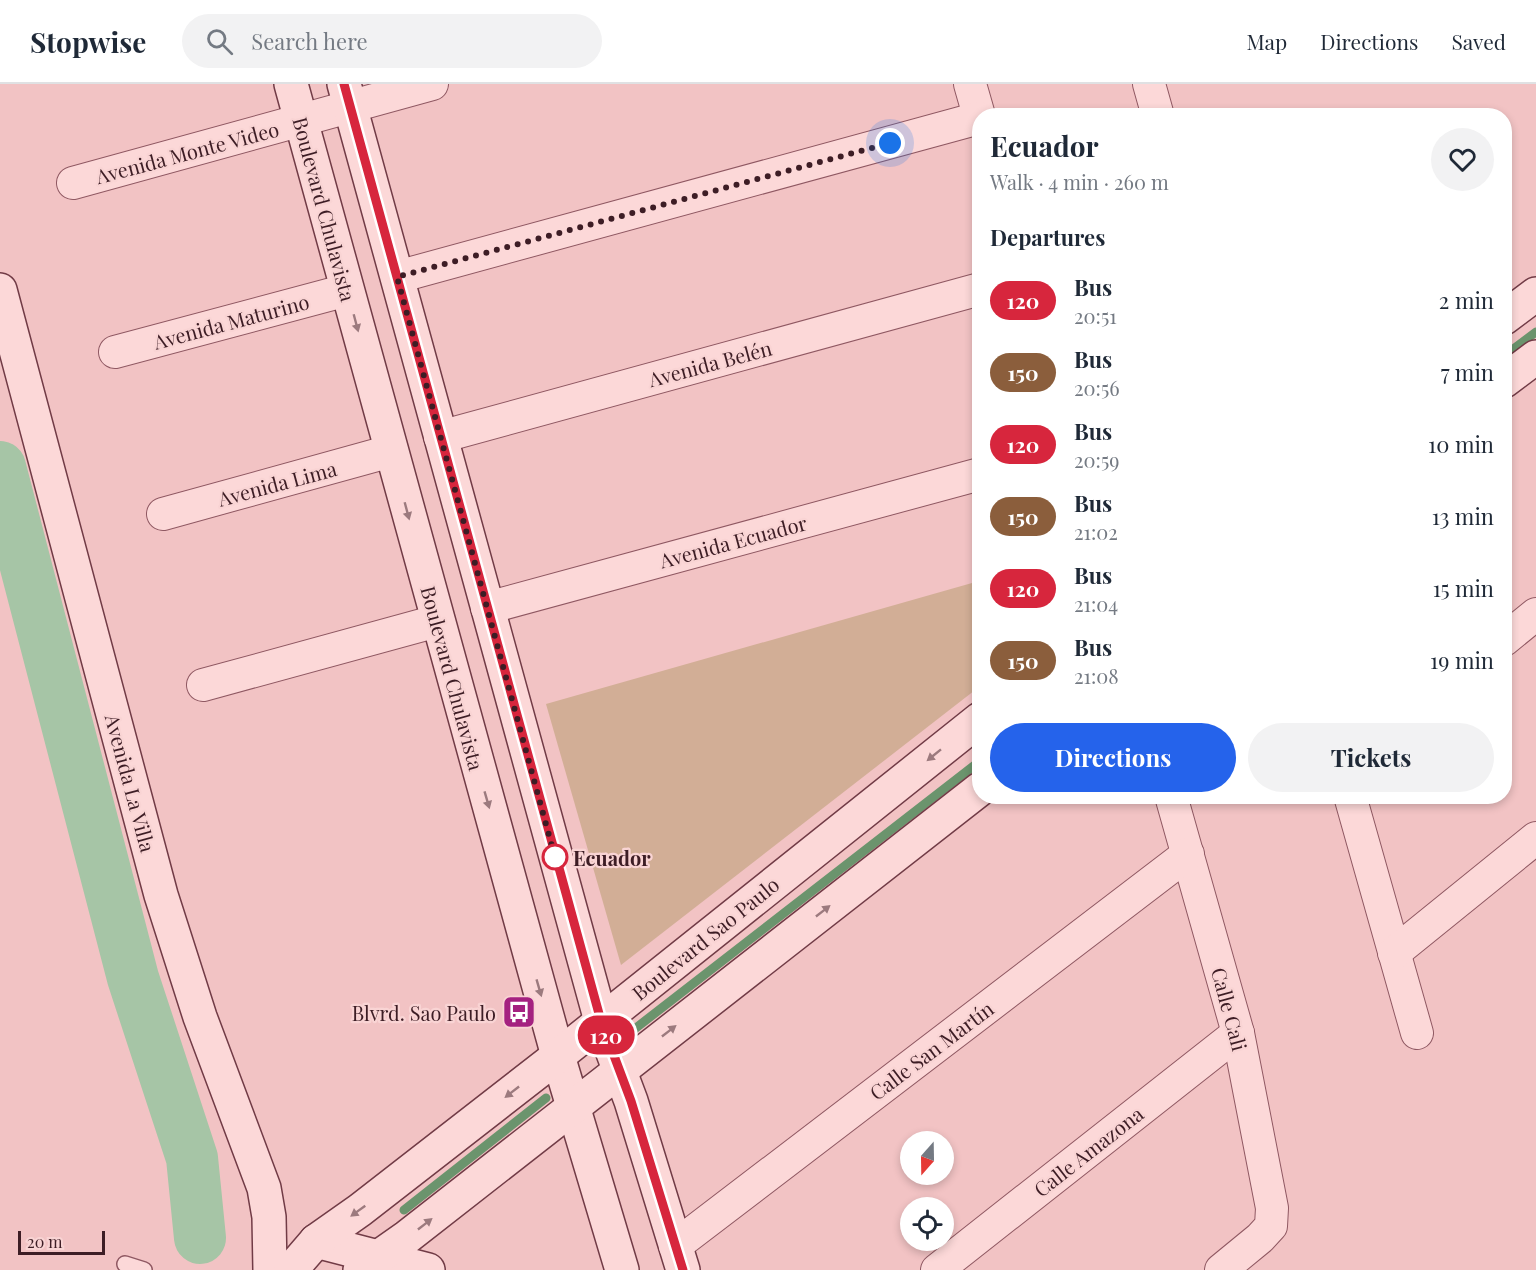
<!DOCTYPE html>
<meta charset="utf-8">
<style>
:root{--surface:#fff;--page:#f2f2f3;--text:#1f2937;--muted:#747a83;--line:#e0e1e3;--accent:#2563eb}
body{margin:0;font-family:"Playfair Display",serif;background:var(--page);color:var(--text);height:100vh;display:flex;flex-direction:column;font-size:22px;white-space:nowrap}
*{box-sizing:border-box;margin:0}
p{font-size:20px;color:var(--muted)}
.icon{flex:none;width:33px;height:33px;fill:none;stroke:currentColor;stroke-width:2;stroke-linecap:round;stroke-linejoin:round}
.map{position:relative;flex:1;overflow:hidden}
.panel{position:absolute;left:972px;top:24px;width:540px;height:696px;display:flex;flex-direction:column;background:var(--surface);border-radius:24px;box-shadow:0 3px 9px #0003}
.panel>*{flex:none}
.badge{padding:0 12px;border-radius:20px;font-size:21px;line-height:39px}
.needle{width:39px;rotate:200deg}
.fabs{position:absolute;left:900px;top:1047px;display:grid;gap:12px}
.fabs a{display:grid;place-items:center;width:54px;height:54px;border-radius:50%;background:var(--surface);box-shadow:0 3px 9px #0003;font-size:30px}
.scale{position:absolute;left:18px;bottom:15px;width:87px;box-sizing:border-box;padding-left:6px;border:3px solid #3d1d25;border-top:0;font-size:16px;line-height:21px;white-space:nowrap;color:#3d1d25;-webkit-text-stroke:4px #f9d4d4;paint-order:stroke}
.you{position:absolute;width:30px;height:30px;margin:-15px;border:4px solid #fff;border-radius:50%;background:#1a73e8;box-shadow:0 0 0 9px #1a73e833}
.map>.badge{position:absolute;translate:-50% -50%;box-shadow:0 0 0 3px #fff}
h2{padding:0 18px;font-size:22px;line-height:54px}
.round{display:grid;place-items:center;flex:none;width:63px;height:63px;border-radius:32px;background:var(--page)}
.headline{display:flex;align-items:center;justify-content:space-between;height:102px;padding:0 18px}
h1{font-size:28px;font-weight:700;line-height:45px}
.button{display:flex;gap:12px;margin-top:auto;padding:12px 18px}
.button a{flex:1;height:69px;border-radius:36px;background:var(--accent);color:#fff;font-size:24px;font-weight:700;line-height:69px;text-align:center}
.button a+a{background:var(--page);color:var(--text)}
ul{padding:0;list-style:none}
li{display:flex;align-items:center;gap:18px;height:72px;padding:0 18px}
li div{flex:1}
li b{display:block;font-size:22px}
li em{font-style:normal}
li .badge{min-width:66px;font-weight:700;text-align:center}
header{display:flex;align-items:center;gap:36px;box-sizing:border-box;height:84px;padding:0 30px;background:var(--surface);border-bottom:2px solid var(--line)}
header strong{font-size:28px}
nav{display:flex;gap:33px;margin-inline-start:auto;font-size:21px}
.search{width:420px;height:54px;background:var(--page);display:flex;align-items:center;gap:15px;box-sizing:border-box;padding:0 21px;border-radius:33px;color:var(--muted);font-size:22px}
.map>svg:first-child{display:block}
.green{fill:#d2ae96}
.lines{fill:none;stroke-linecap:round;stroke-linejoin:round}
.stream{stroke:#6b946d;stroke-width:9}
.river{stroke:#a6c5a6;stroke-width:52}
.lane-casing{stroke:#8f5862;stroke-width:18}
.street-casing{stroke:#8f5862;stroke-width:34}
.secondary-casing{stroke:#713b46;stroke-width:36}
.lane{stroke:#fcd8d8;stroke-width:15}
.street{stroke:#fcd8d8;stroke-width:32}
.secondary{stroke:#fcd8d8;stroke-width:33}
.oneway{fill:#9c7a7e}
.line-casing{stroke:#fff;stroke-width:14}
.line{stroke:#d7263d;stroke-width:9}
.walk{stroke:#3d1d25;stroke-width:6;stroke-dasharray:0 10.8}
.stop-dot{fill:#fff;stroke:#d7263d;stroke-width:3}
.labels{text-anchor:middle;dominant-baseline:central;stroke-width:4.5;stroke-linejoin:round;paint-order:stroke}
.street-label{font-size:20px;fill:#3d1d25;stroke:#f9d4d4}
.stop-label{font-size:20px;font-weight:bold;fill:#3d1d25;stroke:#f9d4d4;text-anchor:start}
.poi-label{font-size:20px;fill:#3d1d25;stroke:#f9d4d4;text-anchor:end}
</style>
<header>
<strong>Stopwise</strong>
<div class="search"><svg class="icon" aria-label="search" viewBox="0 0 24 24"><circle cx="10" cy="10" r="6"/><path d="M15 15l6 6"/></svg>Search here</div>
<nav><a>Map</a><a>Directions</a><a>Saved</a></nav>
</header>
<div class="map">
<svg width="1536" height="1186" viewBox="0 0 1536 1186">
<rect width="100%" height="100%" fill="#f2c3c4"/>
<polygon class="green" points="979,497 979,603 621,881 546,620"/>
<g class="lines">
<g class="stream">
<polyline points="1504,272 1536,248"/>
<polyline points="632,947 980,677"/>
<polyline points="404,1126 546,1014"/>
</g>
<polyline class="river" points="0,383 133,894 192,1074 200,1154"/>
<defs>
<polyline id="lane" points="125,1180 144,1186"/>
<g id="street">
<polyline points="970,0 980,35"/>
<polyline points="1149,0 1158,32"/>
<polyline points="73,99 432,0"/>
<polyline points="397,193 979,34"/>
<polyline points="115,268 347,206"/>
<polyline points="440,353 980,205"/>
<polyline points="163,430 391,367"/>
<polyline points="487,524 980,390"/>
<polyline points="1504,556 1536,530"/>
<polyline points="203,601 437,537"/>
<polyline points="1171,712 1238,949 1272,1124 1271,1142 1260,1154 1221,1186"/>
<polyline points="1350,712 1417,949"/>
<polyline points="1394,869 1536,754"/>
<polyline points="675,1162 1188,770"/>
<polyline points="937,1186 1238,949"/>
</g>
<g id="secondary">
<polyline points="291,0 558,972 622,1186"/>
<polyline points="344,0 601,937 631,1017 683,1186"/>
<polyline points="0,206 161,811 200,933 264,1104 269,1133 270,1186"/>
<polyline points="1504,234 1536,210"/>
<polyline points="1504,297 1536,273"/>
<polyline points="316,1157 428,1186"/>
<polyline points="291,1186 316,1157 360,1126 558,972 980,635"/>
<polyline points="360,1186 407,1153 980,705"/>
</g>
</defs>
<use href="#lane" class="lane-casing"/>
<use href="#street" class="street-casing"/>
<use href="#secondary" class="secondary-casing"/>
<use href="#lane" class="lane"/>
<use href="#street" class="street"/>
<use href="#secondary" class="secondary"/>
</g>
<defs><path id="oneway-solid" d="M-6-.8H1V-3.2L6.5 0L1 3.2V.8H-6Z" transform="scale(1.5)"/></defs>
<g class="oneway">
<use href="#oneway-solid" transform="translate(356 239) rotate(75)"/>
<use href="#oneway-solid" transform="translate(407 427) rotate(75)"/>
<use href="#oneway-solid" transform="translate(934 671) rotate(141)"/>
<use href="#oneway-solid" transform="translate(487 716) rotate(74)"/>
<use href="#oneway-solid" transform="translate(823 827) rotate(-38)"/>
<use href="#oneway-solid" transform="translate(539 904) rotate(74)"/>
<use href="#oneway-solid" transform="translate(669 947) rotate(-38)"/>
<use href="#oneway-solid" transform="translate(512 1008) rotate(142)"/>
<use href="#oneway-solid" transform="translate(358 1127) rotate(144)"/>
<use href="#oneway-solid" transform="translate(425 1140) rotate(-38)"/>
</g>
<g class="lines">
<defs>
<polyline id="line" points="344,0 601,937 631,1017 683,1186"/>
</defs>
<use href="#line" class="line-casing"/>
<use href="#line" class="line"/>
<polyline class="walk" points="555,773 556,777 397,193 890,59"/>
</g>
<defs>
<symbol id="bus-square" viewBox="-11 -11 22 22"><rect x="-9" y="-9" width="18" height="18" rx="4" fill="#a42180" stroke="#f9d4d4"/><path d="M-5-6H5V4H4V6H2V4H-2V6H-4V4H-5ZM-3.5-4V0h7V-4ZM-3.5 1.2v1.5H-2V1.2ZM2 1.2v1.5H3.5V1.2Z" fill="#fff"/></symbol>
</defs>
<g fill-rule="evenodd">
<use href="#bus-square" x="500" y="909" width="38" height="38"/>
</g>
<circle class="stop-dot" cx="555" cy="773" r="12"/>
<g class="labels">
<g class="street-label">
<text transform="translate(187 68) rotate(-15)">Avenida Monte Video</text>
<text transform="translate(325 125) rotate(75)">Boulevard Chulavista</text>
<text transform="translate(231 237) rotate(-15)">Avenida Maturino</text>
<text transform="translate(710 279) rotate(-15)">Avenida Belén</text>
<text transform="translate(277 399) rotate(-15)">Avenida Lima</text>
<text transform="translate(733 457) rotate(-15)">Avenida Ecuador</text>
<text transform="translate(453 594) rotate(75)">Boulevard Chulavista</text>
<text transform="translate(131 699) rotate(75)">Avenida La Villa</text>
<text transform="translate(705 854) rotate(-39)">Boulevard Sao Paulo</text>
<text transform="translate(1230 925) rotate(75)">Calle Cali</text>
<text transform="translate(931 966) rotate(-37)">Calle San Martín</text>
<text transform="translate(1088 1067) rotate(-38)">Calle Amazona</text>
</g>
<g class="stop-label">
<text x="573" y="773">Ecuador</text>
</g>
<g class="poi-label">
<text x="496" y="928">Blvrd. Sao Paulo</text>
</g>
</g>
</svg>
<div class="fabs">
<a><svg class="needle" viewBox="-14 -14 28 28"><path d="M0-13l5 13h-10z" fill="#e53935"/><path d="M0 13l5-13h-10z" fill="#747a83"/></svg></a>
<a><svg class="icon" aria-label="locate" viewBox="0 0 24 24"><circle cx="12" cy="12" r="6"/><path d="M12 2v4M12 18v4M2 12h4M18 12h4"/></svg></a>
</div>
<div class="scale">20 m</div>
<div class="you" style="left:890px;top:59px"></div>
<b class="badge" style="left:606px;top:951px;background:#d7263d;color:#fff">120</b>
<section class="panel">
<div class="headline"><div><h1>Ecuador</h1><p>Walk · 4 min · 260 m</p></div><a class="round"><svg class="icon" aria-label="heart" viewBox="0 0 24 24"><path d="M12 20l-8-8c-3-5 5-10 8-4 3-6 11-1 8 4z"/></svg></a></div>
<h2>Departures</h2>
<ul>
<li><span class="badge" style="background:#d7263d;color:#fff">120</span><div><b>Bus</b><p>20:51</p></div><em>2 min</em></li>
<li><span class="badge" style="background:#8b5e3c;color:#fff">150</span><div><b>Bus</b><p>20:56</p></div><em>7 min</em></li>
<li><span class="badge" style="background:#d7263d;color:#fff">120</span><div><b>Bus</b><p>20:59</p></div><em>10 min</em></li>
<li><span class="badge" style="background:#8b5e3c;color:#fff">150</span><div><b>Bus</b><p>21:02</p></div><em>13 min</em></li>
<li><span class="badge" style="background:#d7263d;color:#fff">120</span><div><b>Bus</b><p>21:04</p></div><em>15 min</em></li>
<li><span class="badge" style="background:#8b5e3c;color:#fff">150</span><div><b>Bus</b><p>21:08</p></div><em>19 min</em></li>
</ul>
<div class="button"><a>Directions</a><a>Tickets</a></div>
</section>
</div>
